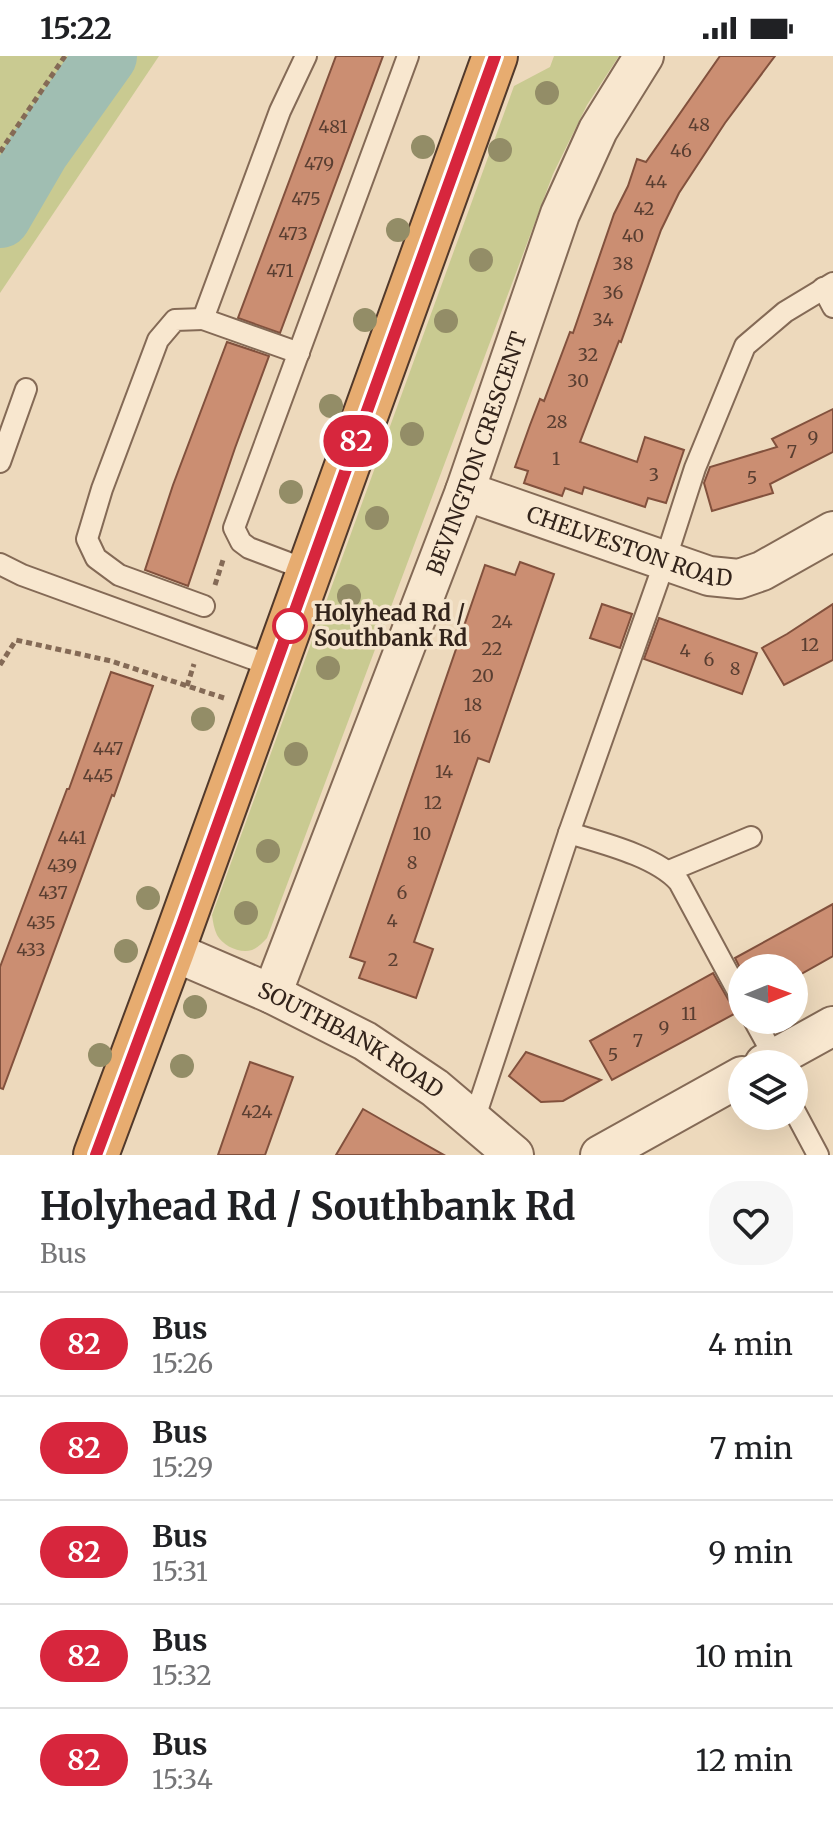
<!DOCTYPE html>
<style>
:root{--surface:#fff;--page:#f6f6f6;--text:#202124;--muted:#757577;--line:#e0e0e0}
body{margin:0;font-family:Merriweather,serif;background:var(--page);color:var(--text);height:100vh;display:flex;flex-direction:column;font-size:30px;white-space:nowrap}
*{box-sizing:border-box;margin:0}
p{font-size:26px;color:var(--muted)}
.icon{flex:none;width:44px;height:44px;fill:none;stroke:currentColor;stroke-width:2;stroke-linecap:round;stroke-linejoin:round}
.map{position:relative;height:1099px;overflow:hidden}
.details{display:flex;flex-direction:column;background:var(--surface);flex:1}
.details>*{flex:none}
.badge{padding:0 16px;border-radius:26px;font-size:28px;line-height:52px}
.needle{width:52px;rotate:89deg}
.tools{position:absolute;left:728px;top:898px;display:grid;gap:16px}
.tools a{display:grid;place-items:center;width:80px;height:80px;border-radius:50%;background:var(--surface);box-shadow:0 8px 32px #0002;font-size:40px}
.map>.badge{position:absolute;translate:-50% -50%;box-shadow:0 0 0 4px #fff}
.round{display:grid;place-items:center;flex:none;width:84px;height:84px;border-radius:32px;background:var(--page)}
.headline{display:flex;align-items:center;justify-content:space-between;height:136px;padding:0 40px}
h1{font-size:38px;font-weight:700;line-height:60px}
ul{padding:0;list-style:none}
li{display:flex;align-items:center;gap:24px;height:104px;padding:0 40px;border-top:2px solid var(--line)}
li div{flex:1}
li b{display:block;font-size:30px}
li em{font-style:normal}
li .badge{min-width:88px;font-weight:700;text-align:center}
.status{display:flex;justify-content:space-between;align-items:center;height:56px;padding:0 40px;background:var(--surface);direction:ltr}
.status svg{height:22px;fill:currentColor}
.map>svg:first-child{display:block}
.green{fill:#c9ca91}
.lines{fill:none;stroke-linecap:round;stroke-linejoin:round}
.river{stroke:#a0beb2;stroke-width:62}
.building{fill:#cb8e72;stroke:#82513d;stroke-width:2}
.service-casing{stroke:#846a56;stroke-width:24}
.minor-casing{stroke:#846a56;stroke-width:42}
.trunk-casing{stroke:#51392b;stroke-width:48}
.path{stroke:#846a56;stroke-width:5;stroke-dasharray:6 4;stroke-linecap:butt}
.service{stroke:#f8e7cf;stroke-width:20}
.minor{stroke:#f8e7cf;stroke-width:38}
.trunk{stroke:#e7ac70;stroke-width:44}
.tree{fill:#938d67}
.line-casing{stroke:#fff;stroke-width:18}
.line{stroke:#d7263d;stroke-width:12}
.stop-dot{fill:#fff;stroke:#d7263d;stroke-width:4}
.labels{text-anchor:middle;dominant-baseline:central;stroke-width:7;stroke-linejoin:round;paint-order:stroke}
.number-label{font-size:18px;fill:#593e31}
.street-label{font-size:22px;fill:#33241b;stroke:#f4e4cc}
.stop-label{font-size:22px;font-weight:bold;fill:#33241b;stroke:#f4e4cc;text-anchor:start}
</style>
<div class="status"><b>15:22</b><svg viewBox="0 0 49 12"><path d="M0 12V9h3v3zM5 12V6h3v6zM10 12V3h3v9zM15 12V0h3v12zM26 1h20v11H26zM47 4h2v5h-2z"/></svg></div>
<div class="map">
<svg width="833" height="1099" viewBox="0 0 833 1099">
<rect width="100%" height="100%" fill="#edd9bc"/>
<g class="green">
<polygon points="0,0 159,0 0,237"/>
<path d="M554,0H619L587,49L553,118L267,882C263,886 258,892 252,894C240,898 223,890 217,879C214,873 213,866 212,859L514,30L550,11Z"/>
</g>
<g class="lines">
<polyline class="river" points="0,161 39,94 106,0"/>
</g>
<g class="building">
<polygon points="336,0 383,0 280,277 238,262"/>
<polygon points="720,0 775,0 725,67 679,137 661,174 621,286 619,285 580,386 637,406 645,381 684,394 666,447 648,442 645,451 584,431 582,438 565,432 562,440 524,427 528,415 515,411 530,369 540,343 544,345 570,276 573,277 614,158 628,130 637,103 646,106"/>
<polygon points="227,286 269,300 235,392 188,530 145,514 173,429"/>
<polygon points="833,353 833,396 770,428 773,437 712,455 704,427 710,411 777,391 772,383"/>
<polygon points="520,506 554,518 489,706 478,702 414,886 433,893 416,942 359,922 365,906 350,901 485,509 515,519"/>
<polygon points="602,548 632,558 620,592 590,582"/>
<polygon points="833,548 833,604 784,629 762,592 787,578"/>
<polygon points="659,562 757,597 742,638 644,603"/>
<polygon points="111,616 153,630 114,740 112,739 3,1033 0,1032 0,911 67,733 69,733"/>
<polygon points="833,848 833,900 794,922 794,912 742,912 742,916 735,902"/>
<polygon points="713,917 736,957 612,1024 590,985"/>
<polygon points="526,996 601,1024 563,1045 541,1046 509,1020"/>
<polygon points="250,1006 293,1021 265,1099 218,1099"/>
<polygon points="363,1053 391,1069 444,1099 336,1099"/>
</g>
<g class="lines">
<defs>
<g id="service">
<polyline points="823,232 833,251"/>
<polyline points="203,263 175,264 158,284 102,433 87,483 96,502 119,519 204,550"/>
<polyline points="299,297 203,263 280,55 306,0"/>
<polyline points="0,406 26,333"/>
<polyline points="0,508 22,519 275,611"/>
<polyline points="310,515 249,492 241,486 234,472 408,0"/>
<path d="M569,777C602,787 656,800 679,826L742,943"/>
<polyline points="669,815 751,781"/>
<polyline points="754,964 775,1002"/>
<polyline points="794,1054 818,1099"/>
<polyline points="474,1064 569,777 665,505 695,412 745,290 785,256 833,227"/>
</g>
<g id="minor">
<path id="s1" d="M465,435L709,520L739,523L762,515L833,475"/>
<path id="s2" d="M172,895L272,938L365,985L435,1032L514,1099"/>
<path id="s3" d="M272,938L465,435L560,158L598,74L644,0"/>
<polyline points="764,1008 833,970"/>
<polyline points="600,1099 742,1020"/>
</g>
<polyline id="trunk" points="96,1099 172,895 495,0"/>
</defs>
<use href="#service" class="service-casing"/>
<use href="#minor" class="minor-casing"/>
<use href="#trunk" class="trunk-casing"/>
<g class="path">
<polyline points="0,96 65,0"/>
<polyline points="215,529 223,504"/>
<polyline points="0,609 16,584 111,605 224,642"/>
<polyline points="187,630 194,608"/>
</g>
<use href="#service" class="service"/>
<use href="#minor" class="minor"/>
<use href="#trunk" class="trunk"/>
</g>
<g class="tree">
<circle cx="547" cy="37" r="12"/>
<circle cx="423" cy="91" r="12"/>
<circle cx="500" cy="94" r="12"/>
<circle cx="398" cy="174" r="12"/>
<circle cx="481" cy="204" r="12"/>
<circle cx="365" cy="264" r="12"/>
<circle cx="446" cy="265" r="12"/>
<circle cx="331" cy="350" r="12"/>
<circle cx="412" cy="378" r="12"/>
<circle cx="291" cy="436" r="12"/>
<circle cx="377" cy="462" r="12"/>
<circle cx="349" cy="540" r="12"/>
<circle cx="328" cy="612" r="12"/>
<circle cx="203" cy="663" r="12"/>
<circle cx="296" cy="698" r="12"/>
<circle cx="268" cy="795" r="12"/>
<circle cx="148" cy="842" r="12"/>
<circle cx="246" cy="857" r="12"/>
<circle cx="126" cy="895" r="12"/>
<circle cx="195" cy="951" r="12"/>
<circle cx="100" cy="999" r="12"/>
<circle cx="182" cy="1010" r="12"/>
</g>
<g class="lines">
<defs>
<polyline id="line" points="96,1099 182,868 495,0"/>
</defs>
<use href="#line" class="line-casing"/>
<use href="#line" class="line"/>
</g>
<circle class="stop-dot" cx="290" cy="570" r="16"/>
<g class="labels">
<g class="number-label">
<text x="699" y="68">48</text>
<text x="333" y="70">481</text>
<text x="681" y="94">46</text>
<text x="319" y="107">479</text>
<text x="656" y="125">44</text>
<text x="306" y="142">475</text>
<text x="644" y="152">42</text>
<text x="293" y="177">473</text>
<text x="633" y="179">40</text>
<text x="623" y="207">38</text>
<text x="280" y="214">471</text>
<text x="613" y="236">36</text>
<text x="603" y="263">34</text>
<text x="588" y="298">32</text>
<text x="578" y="324">30</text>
<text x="557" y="365">28</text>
<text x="813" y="381">9</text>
<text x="792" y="395">7</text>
<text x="556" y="402">1</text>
<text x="654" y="418">3</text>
<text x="752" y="421">5</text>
<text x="502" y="565">24</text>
<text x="810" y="588">12</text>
<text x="492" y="592">22</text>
<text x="685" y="594">4</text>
<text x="709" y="603">6</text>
<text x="735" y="612">8</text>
<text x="483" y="619">20</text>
<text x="473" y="648">18</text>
<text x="462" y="680">16</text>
<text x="108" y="692">447</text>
<text x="444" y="715">14</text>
<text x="98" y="719">445</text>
<text x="433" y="746">12</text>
<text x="422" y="777">10</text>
<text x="72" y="781">441</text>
<text x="412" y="806">8</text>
<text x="62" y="809">439</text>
<text x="53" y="836">437</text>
<text x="402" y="836">6</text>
<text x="392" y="864">4</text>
<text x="41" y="866">435</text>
<text x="31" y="893">433</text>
<text x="393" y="903">2</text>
<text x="689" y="957">11</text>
<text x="664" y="971">9</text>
<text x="638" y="984">7</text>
<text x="613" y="998">5</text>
<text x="257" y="1055">424</text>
</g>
<g class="street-label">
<text stroke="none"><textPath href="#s3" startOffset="578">BEVINGTON CRESCENT</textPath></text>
<text stroke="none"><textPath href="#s1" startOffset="174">CHELVESTON ROAD</textPath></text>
<text stroke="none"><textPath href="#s2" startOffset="200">SOUTHBANK ROAD</textPath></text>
</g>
<g class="stop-label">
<text x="314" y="557">Holyhead Rd /<tspan x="314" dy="25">Southbank Rd</tspan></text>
</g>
</g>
</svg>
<div class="tools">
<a><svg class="needle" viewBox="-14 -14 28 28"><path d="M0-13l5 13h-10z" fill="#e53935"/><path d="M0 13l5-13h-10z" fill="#757577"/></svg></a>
<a><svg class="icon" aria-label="layers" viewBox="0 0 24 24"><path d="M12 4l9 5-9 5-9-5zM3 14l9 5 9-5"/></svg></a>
</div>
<b class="badge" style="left:356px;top:385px;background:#d7263d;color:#fff">82</b>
</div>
<section class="details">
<div class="headline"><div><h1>Holyhead Rd / Southbank Rd</h1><p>Bus</p></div><a class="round"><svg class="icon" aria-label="heart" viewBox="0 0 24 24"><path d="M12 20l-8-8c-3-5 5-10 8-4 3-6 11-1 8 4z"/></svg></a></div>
<ul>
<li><span class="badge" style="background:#d7263d;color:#fff">82</span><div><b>Bus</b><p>15:26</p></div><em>4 min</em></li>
<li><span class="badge" style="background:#d7263d;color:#fff">82</span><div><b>Bus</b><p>15:29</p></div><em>7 min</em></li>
<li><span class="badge" style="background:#d7263d;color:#fff">82</span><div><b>Bus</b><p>15:31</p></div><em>9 min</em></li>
<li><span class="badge" style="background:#d7263d;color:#fff">82</span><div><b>Bus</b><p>15:32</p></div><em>10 min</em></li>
<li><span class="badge" style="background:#d7263d;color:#fff">82</span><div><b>Bus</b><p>15:34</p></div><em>12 min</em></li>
</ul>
</section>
